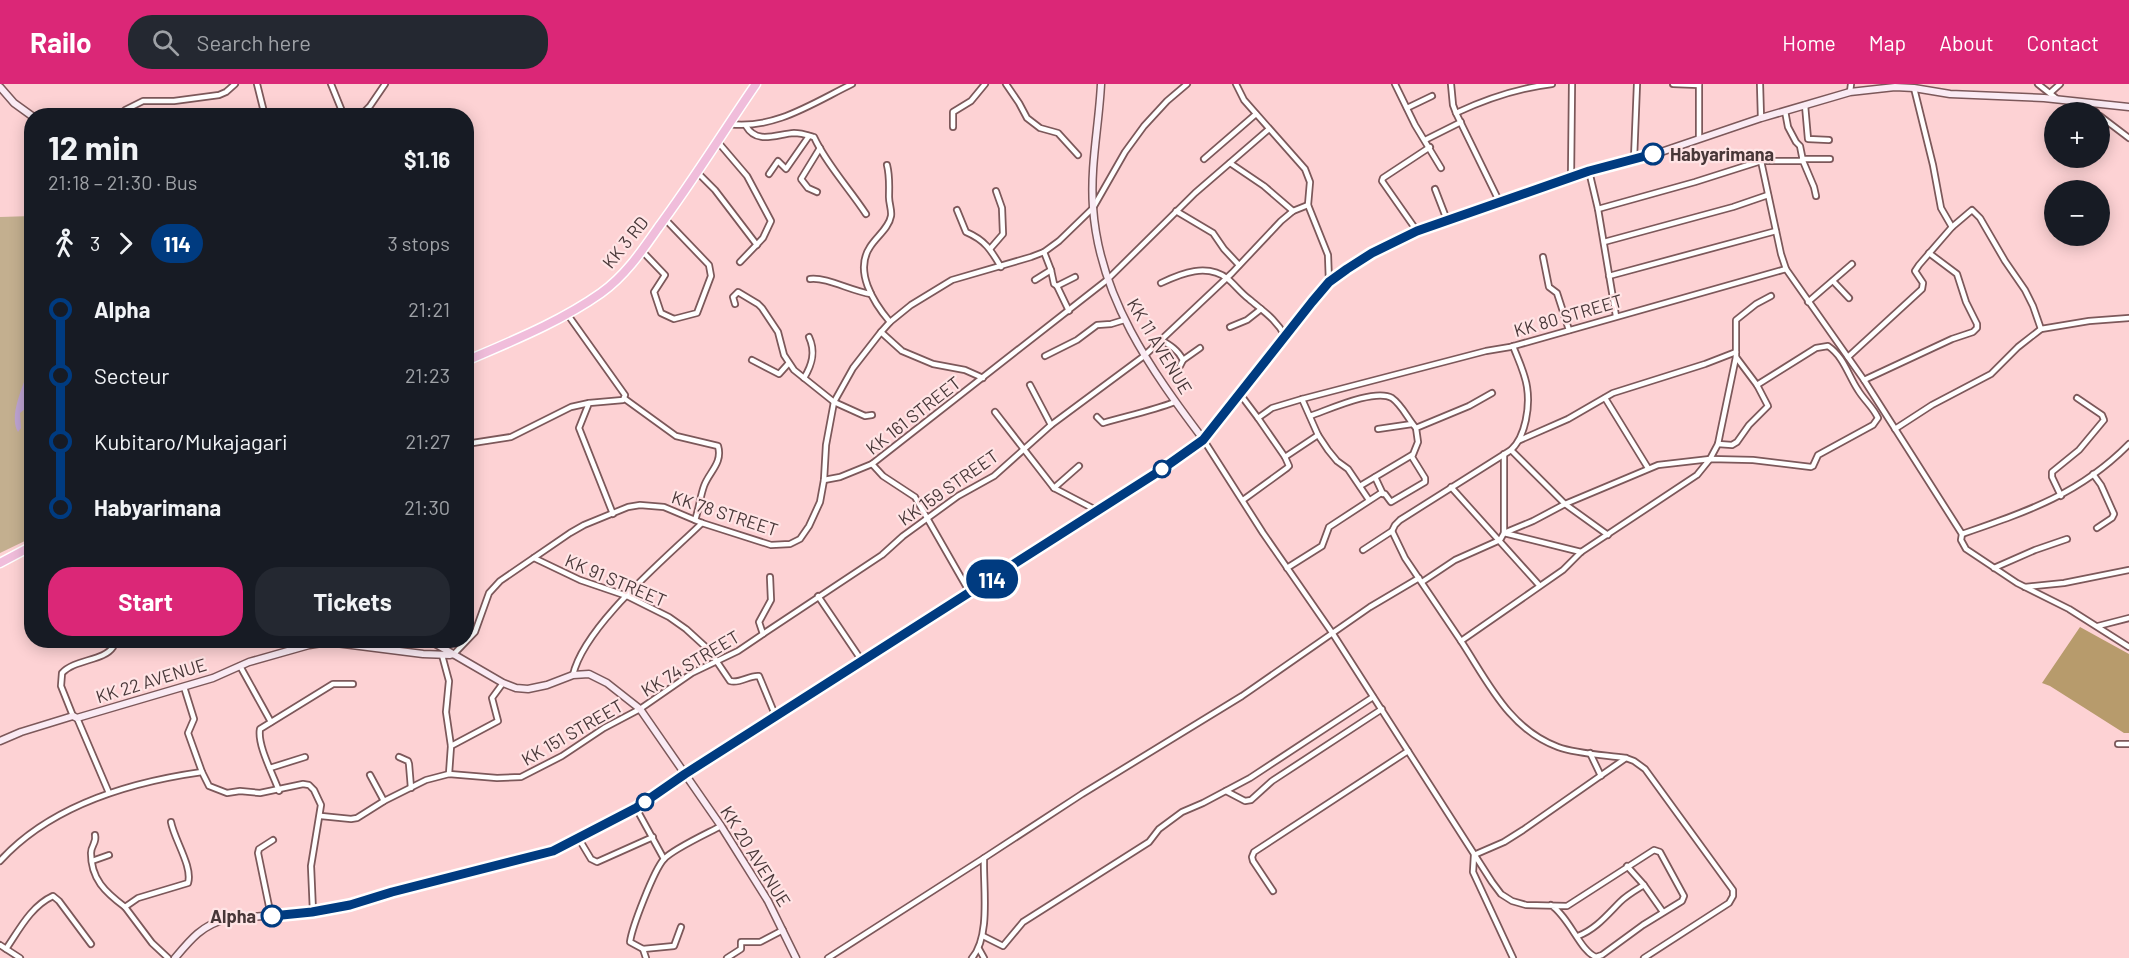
<!DOCTYPE html>
<meta charset="utf-8">
<style>
:root{--surface:#171b24;--page:#242831;--text:#f1f3f6;--muted:#9ea1a6;--accent:#db2777}
body{margin:0;font-family:Barlow,sans-serif;background:var(--page);color:var(--text);height:100vh;display:flex;flex-direction:column;font-size:22px;white-space:nowrap}
*{box-sizing:border-box;margin:0}
p{font-size:20px;color:var(--muted)}
.icon{flex:none;width:33px;height:33px;fill:none;stroke:currentColor;stroke-width:2;stroke-linecap:round;stroke-linejoin:round}
.map{position:relative;flex:1;overflow:hidden}
.sheet{position:absolute;left:24px;top:24px;width:450px;height:540px;display:flex;flex-direction:column;background:var(--surface);border-radius:24px;box-shadow:0 3px 15px #0003}
.sheet>*{flex:none}
.badge{padding:0 12px;border-radius:20px;font-size:21px;line-height:39px}
.tools{position:absolute;left:2044px;top:18px;display:grid;gap:12px}
.tools a{display:grid;place-items:center;width:66px;height:66px;border-radius:50%;background:var(--surface);box-shadow:0 3px 15px #0003;font-size:30px}
.map>.badge{position:absolute;translate:-50% -50%;box-shadow:0 0 0 3px #fff}
.legs{display:flex;align-items:center;gap:9px;height:66px;padding:0 24px;font-size:20px}
.legs p{margin-inline-start:auto}
.summary{display:flex;align-items:center;justify-content:space-between;height:102px;padding:0 24px}
h1{font-size:33px;font-weight:700;line-height:45px}
.primary-button{display:flex;gap:12px;margin-top:auto;padding:12px 24px}
.primary-button a{flex:1;height:69px;border-radius:24px;background:var(--accent);color:#fff;font-size:24px;font-weight:700;line-height:69px;text-align:center}
.primary-button a+a{background:var(--page);color:var(--text)}
ul{padding:0 24px;list-style:none}
li{display:flex;align-items:center;gap:21px;height:66px;font-size:22px}
li i{display:grid;place-items:center;width:9px;height:100%;margin:0 8px;background:currentColor}
li i::after{content:'';width:15px;height:15px;margin:-8px;border:4px solid;border-radius:50%;background:var(--surface)}
li p{margin-inline-start:auto}
li:first-child i{background:linear-gradient(#0000 50%,currentColor 0)}
li:last-child i{background:linear-gradient(currentColor 50%,#0000 0)}
header{display:flex;align-items:center;gap:36px;box-sizing:border-box;height:84px;padding:0 30px;background:var(--accent);color:#fff}
header strong{font-size:28px}
nav{display:flex;gap:33px;margin-inline-start:auto;font-size:21px}
.search{width:420px;height:54px;background:var(--page);display:flex;align-items:center;gap:15px;box-sizing:border-box;padding:0 21px;border-radius:24px;color:var(--muted);font-size:22px}
.map>svg:first-child{display:block}
.green{fill:#c3af8f}
.forest{fill:#b79b6c}
.water{fill:#bda3d1}
.lines{fill:none;stroke-linecap:round;stroke-linejoin:round}
.street-casing{stroke:#7c585a;stroke-width:8}
.secondary-casing{stroke:#7c585a;stroke-width:9}
.highway-casing{stroke:#fff;stroke-width:11}
.street{stroke:#fff;stroke-width:4.5}
.secondary{stroke:#faebf4;stroke-width:6}
.highway{stroke:#f0bddb;stroke-width:8}
.line-1-casing{stroke:#fff;stroke-width:14}
.line-1{stroke:#003b80;stroke-width:9}
.stop-1-dot{fill:#fff;stroke:#003b80;stroke-width:3}
.labels{text-anchor:middle;dominant-baseline:central;stroke-width:4.5;stroke-linejoin:round;paint-order:stroke}
.stop-label{font-size:18px;font-weight:bold;fill:#483738;stroke:#ffe4e5;text-anchor:start}
.street-label{font-size:18px;fill:#483738;stroke:#ffe4e5}
</style>
<header>
<strong>Railo</strong>
<div class="search"><svg class="icon" aria-label="search" viewBox="0 0 24 24"><circle cx="10" cy="10" r="6"/><path d="M15 15l6 6"/></svg>Search here</div>
<nav><a>Home</a><a>Map</a><a>About</a><a>Contact</a></nav>
</header>
<div class="map">
<svg width="2129" height="874" viewBox="0 0 2129 874">
<rect width="100%" height="100%" fill="#fdd2d4"/>
<polygon class="green" points="32,132 31,454 0,469 0,133"/>
<polygon class="forest" points="2080,543 2129,570 2129,649 2124,649 2050,602 2042,599"/>
<path class="water" d="M31,296V320L20,329L21,344L18,348C10,334 19,312 24,298Z"/>
<g class="lines">
<defs>
<g id="street">
<polyline points="257,0 265,32"/>
<polyline points="331,0 344,32"/>
<polyline points="1006,0 1019,19 1027,34 1040,44 1058,49 1078,71"/>
<polyline points="1236,0 1244,16 1305,85 1310,98 1308,121 1328,171 1329,198"/>
<polyline points="1395,0 1415,41 1441,84"/>
<polyline points="1451,0 1453,21 1456,29 1499,117"/>
<polyline points="1673,0 1699,1"/>
<polyline points="1760,0 1761,34"/>
<polyline points="2038,0 2057,15"/>
<polyline points="1914,4 1933,81 1941,124 1952,143"/>
<polyline points="1850,8 1851,0"/>
<polyline points="2050,9 2060,0"/>
<polyline points="2084,20 2096,28"/>
<polyline points="1805,21 1808,55 1829,56"/>
<polyline points="1407,24 1432,12"/>
<polyline points="1785,27 1788,43 1796,58 1800,62 1803,77 1814,103 1816,112"/>
<path d="M1456,29C1486,15 1519,4 1552,0"/>
<polyline points="130,32 125,29 125,26 143,17 174,17 219,11 226,8 235,0"/>
<polyline points="360,32 370,22 385,0"/>
<polyline points="2100,32 2129,54"/>
<path d="M729,40C774,46 813,19 852,0"/>
<path d="M746,42C757,61 777,50 794,49C801,49 807,51 814,53C827,81 849,104 866,130"/>
<polyline points="953,43 953,28 971,17 985,0"/>
<polyline points="1699,54 1699,0"/>
<polyline points="1425,56 1461,38"/>
<polyline points="718,58 747,92 771,137 763,154 740,178"/>
<polyline points="1204,75 1256,30"/>
<polyline points="1634,75 1637,0"/>
<polyline points="1802,75 1830,75"/>
<polyline points="1761,77 1803,77"/>
<polyline points="1230,79 1264,102 1293,127"/>
<path d="M887,81C890,93 889,102 889,113C889,120 892,126 891,132C889,144 876,153 870,163C854,187 873,218 890,238"/>
<polyline points="1589,87 1598,125 1616,232"/>
<polyline points="698,89 715,106 757,161"/>
<polyline points="769,90 778,77 786,85 809,52"/>
<polyline points="1571,93 1572,0"/>
<polyline points="1435,105 1447,136"/>
<polyline points="817,108 808,104 801,95 820,64"/>
<polyline points="1598,125 1695,98 1761,77 1781,170 1786,185"/>
<path d="M957,126L966,148C985,156 991,166 1001,183"/>
<polyline points="1176,127 1213,149 1224,165 1239,181"/>
<polyline points="1417,147 1382,97 1383,94 1430,63"/>
<polyline points="1604,158 1733,123 1768,111"/>
<polyline points="990,165 1003,150 1002,124 996,107"/>
<polyline points="642,167 665,191 654,208 661,229 674,235 697,229 711,192 709,181 665,135"/>
<polyline points="1044,168 1051,186 1054,200 1057,202 1075,193"/>
<polyline points="1543,173 1549,203 1557,209 1569,246"/>
<polyline points="1609,192 1776,147"/>
<path d="M810,195C827,193 851,207 871,210"/>
<polyline points="1035,196 1051,186"/>
<polyline points="1833,197 1849,214"/>
<path d="M1161,199C1182,189 1207,179 1228,195C1235,201 1241,209 1249,215C1263,227 1276,235 1285,252"/>
<polyline points="1057,202 1069,227"/>
<polyline points="1808,218 1852,180"/>
<polyline points="735,220 733,213 738,208 758,220 762,224 778,248 784,271 794,286 834,318 865,332 872,331"/>
<polyline points="568,231 625,311 623,316 589,319 579,344 613,430"/>
<polyline points="1230,243 1247,236 1261,225"/>
<polyline points="881,248 902,267 933,280 965,286 983,294"/>
<path d="M1161,256C1170,261 1178,266 1183,276L1180,282"/>
<polyline points="1045,272 1077,256 1097,241 1111,240 1124,236"/>
<polyline points="1848,273 1922,205 1923,199 1915,187 1919,181 1952,143 1972,126 1980,134 2005,177 2025,206 2033,222 2041,245"/>
<polyline points="752,276 779,290 788,280"/>
<polyline points="1183,276 1200,264"/>
<path d="M804,294C812,281 816,268 809,253"/>
<polyline points="1864,296 1952,255 1973,248 1977,244 1977,240 1966,218 1957,190 1929,169"/>
<polyline points="1030,301 1051,341"/>
<polyline points="1240,310 1258,334 1272,324 1302,315 1486,267 1510,263 1786,185 1864,296 1962,450 1961,456 1966,465 2017,499 2069,525 2129,563"/>
<polyline points="1605,314 1648,384"/>
<path d="M625,315L676,352L718,362C723,379 709,388 704,402C700,413 699,425 695,436"/>
<polyline points="1302,315 1318,351 1328,366 1337,377 1348,385 1369,416"/>
<polyline points="995,328 1054,404 1096,426"/>
<path d="M1310,332C1328,326 1375,304 1392,314C1402,321 1408,335 1416,344"/>
<path d="M1097,333L1103,339C1127,332 1151,327 1175,318"/>
<polyline points="1258,334 1285,373 1318,351"/>
<polyline points="1378,345 1412,340"/>
<polyline points="1895,345 1932,321 1991,290 2018,263 2041,245 2089,237 2129,234"/>
<path d="M1203,355L1263,449L1333,550L1492,798L1501,810L1512,817L1526,821L1567,822L1654,766L1660,768L1684,812L1682,817L1643,841L1602,871L1596,873C1580,867 1570,834 1551,821"/>
<polyline points="1520,356 1568,335 1613,309 1705,280 1736,268"/>
<polyline points="466,360 511,353 571,323 589,319"/>
<polyline points="1718,360 1732,361 1737,358 1749,341 1768,322 1757,301 1736,273"/>
<polyline points="1511,366 1565,420 1608,451"/>
<polyline points="1504,370 1504,449 1581,468"/>
<polyline points="872,380 883,392 915,413 970,509"/>
<polyline points="2093,390 2101,401 2114,430 2112,434 2097,444"/>
<polyline points="1375,393 1383,410"/>
<polyline points="824,396 840,393 872,380 1107,196 1195,109 1269,45"/>
<polyline points="1360,402 1412,371"/>
<polyline points="1451,403 1539,501"/>
<polyline points="1054,404 1079,382"/>
<polyline points="2061,412 2052,393 2052,388 2079,366 2104,336 2102,331 2077,314"/>
<polyline points="1243,416 1287,384 1289,382 1285,373"/>
<polyline points="1392,447 1405,474 1461,557 1563,486 1581,468 1697,391 1710,375 1718,360 1720,350 1736,273 1736,236 1756,220 1771,212"/>
<path d="M1962,450C2026,428 2080,410 2129,360"/>
<path d="M1363,466L1392,447L1395,441L1400,436L1511,366C1526,352 1530,322 1527,303C1525,289 1518,275 1513,262"/>
<path d="M534,474L580,496L627,512L669,533L686,545L709,566L730,597C740,600 749,591 759,592L776,633"/>
<polyline points="1287,484 1322,462 1329,443 1381,409 1385,410 1391,418 1425,398 1425,394 1412,373 1418,358 1416,344 1469,322 1492,309"/>
<polyline points="1994,484 2035,466 2067,455"/>
<path d="M1422,498L1455,476L1500,456L1504,449L1533,437L1565,420L1658,381L1710,375L1753,376L1811,383L1813,382L1818,371L1873,341L1878,334C1873,323 1864,316 1858,306C1848,291 1844,273 1828,262L1816,264L1757,301"/>
<polyline points="2025,503 2064,499 2129,486"/>
<polyline points="818,512 862,577"/>
<polyline points="2098,542 2129,534"/>
<polyline points="763,550 882,471 903,452 958,412 994,392 1051,341 1144,272 1232,189 1281,137 1293,127 1308,121"/>
<path d="M1461,557C1488,598 1509,645 1558,663C1577,670 1605,671 1626,674L1634,677L1645,685L1733,806V812L1729,819L1644,874"/>
<polyline points="442,571 449,597 446,628 451,662"/>
<polyline points="453,571 475,548 489,509 500,497 570,449 584,441 628,423 640,421 664,423 702,439 771,461 790,460 800,455 809,442 820,418 824,396 826,361 834,318 853,284 881,248 890,238 911,221 952,196 1031,173 1044,168 1059,157 1093,124 1125,68 1144,42 1167,17 1187,0"/>
<polyline points="240,582 271,638"/>
<path d="M573,591C584,542 665,475 702,439"/>
<polyline points="184,603 194,635 188,649 202,688"/>
<path d="M73,632L61,602L62,589C75,575 104,577 113,563L112,556"/>
<polyline points="77,634 109,709"/>
<polyline points="2118,660 2129,660"/>
<polyline points="1590,669 1601,692"/>
<polyline points="399,673 408,677 409,680 411,704"/>
<polyline points="270,684 305,673"/>
<polyline points="449,690 451,662 498,637 492,614 503,599"/>
<polyline points="370,691 384,717"/>
<path d="M279,707C273,690 257,661 260,645L333,600H353"/>
<polyline points="1226,707 1245,717 1251,716 1272,697 1382,625"/>
<polyline points="636,724 664,775"/>
<polyline points="321,732 351,735 357,734 384,717 426,696 449,690 497,694 521,693 562,672 604,644 640,625 692,589 738,567 763,550 759,538 771,516 770,493"/>
<path d="M95,751C97,759 91,761 91,769C91,795 105,808 125,823"/>
<polyline points="579,755 591,775 597,778 653,753"/>
<path d="M0,777C50,722 131,698 202,688L209,702L227,709L240,707L260,709L303,700L309,701L314,706L321,721L311,782L313,828"/>
<polyline points="92,777 109,771"/>
<polyline points="1627,782 1644,801 1663,828"/>
<polyline points="1273,807 1253,777 1252,773 1254,768 1408,667"/>
<polyline points="271,832 258,769 259,765 273,756"/>
<polyline points="983,852 1003,862 1023,838 1149,758 1159,745 1182,728 1203,719 1250,694 1373,613"/>
<path d="M1578,852C1596,845 1607,831 1620,818C1627,811 1636,806 1644,801"/>
<polyline points="0,861 20,874"/>
<path d="M6,865C19,846 31,822 53,812L59,817L91,860"/>
<path d="M643,865L630,858C632,843 654,786 664,775C673,765 708,749 721,742"/>
<polyline points="979,865 984,874"/>
<path d="M168,874L152,859L125,823L138,814L188,799C193,783 174,755 171,738"/>
<polyline points="646,874 643,865 674,862 681,843"/>
<polyline points="727,874 741,865 741,858 760,858 783,846"/>
<polyline points="828,874 984,774"/>
<path d="M972,874C991,852 983,803 984,774L1082,710L1242,612L1370,523L1419,494"/>
<polyline points="1513,874 1473,788 1474,771 1504,758 1523,746 1626,674"/>
</g>
<g id="secondary">
<path d="M1101,0C1099,41 1090,82 1093,123C1099,213 1151,286 1203,355"/>
<polyline points="0,3 14,19 32,32"/>
<polyline points="429,556 503,599 516,604 528,605 547,601 573,591 589,590 607,599 640,625 721,742 768,817 796,874"/>
<polyline points="0,657 21,648 73,632 77,634 213,594 249,578 309,561 328,558 423,570 450,571"/>
<path d="M175,874C190,856 202,841 226,835L313,828L350,821L437,796L553,767L636,724L685,690L1182,371L1203,355L1312,218L1329,198L1347,185L1372,169L1417,147L1589,87L1658,69L1761,34L1850,8L1895,3L1914,4L1950,10L2044,14L2129,23"/>
</g>
<g id="highway">
<path d="M466,277C512,257 560,238 601,209C625,192 642,167 658,144C693,97 723,48 756,0"/>
<polyline points="0,479 32,462"/>
</g>
</defs>
<use href="#street" class="street-casing"/>
<use href="#secondary" class="secondary-casing"/>
<use href="#highway" class="highway-casing"/>
<use href="#street" class="street"/>
<use href="#secondary" class="secondary"/>
<use href="#highway" class="highway"/>
</g>
<g class="lines">
<defs>
<polyline id="line-1" points="272,832 312,828 350,821 392,808 553,767 636,724 685,690 1158,388 1203,356 1312,218 1329,198 1347,185 1372,169 1417,147 1589,87 1653,70"/>
</defs>
<use href="#line-1" class="line-1-casing"/>
<use href="#line-1" class="line-1"/>
</g>
<g class="stop-1-dot">
<circle cx="1653" cy="70" r="10"/>
<circle cx="1162" cy="385" r="8"/>
<circle cx="645" cy="718" r="8"/>
<circle cx="272" cy="832" r="10"/>
</g>
<g class="labels">
<g class="stop-label">
<text x="1670" y="70">Habyarimana</text>
<text x="256" y="832" text-anchor="end">Alpha</text>
</g>
<g class="street-label">
<text transform="translate(625 158) rotate(-51)">KK 3 RD</text>
<text transform="translate(1568 231) rotate(-16)">KK 80 STREET</text>
<text transform="translate(1160 262) rotate(59)">KK 11 AVENUE</text>
<text transform="translate(913 331) rotate(-38)">KK 161 STREET</text>
<text transform="translate(948 403) rotate(-35)">KK 159 STREET</text>
<text transform="translate(725 429) rotate(18)">KK 78 STREET</text>
<text transform="translate(616 496) rotate(23)">KK 91 STREET</text>
<text transform="translate(690 579) rotate(-31)">KK 74 STREET</text>
<text transform="translate(151 596) rotate(-17)">KK 22 AVENUE</text>
<text transform="translate(572 648) rotate(-30)">KK 151 STREET</text>
<text transform="translate(756 772) rotate(58)">KK 20 AVENUE</text>
</g>
</g>
</svg>
<div class="tools">
<a>+</a>
<a>−</a>
</div>
<b class="badge" style="left:992px;top:495px;background:#003b80;color:#fff">114</b>
<section class="sheet">
<div class="summary"><div><h1>12 min</h1><p>21:18 – 21:30 · Bus</p></div><b>$1.16</b></div>
<div class="legs"><svg class="icon" aria-label="walk" viewBox="0 0 24 24"><circle cx="13" cy="4" r="2"/><path d="M13 8l-2 6 4 7M11 14l-3 7M7 12l3-4h3l4 4"/></svg>3<svg class="icon" aria-label="forward" viewBox="0 0 24 24"><path d="M9 5l7 7-7 7"/></svg><b class="badge" style="background:#003b80;color:#fff">114</b><p>3 stops</p></div>
<ul>
<li><i style="color:#003b80"></i><b>Alpha</b><p>21:21</p></li>
<li><i style="color:#003b80"></i><span>Secteur</span><p>21:23</p></li>
<li><i style="color:#003b80"></i><span>Kubitaro/Mukajagari</span><p>21:27</p></li>
<li><i style="color:#003b80"></i><b>Habyarimana</b><p>21:30</p></li>
</ul>
<div class="primary-button"><a>Start</a><a>Tickets</a></div>
</section>
</div>
